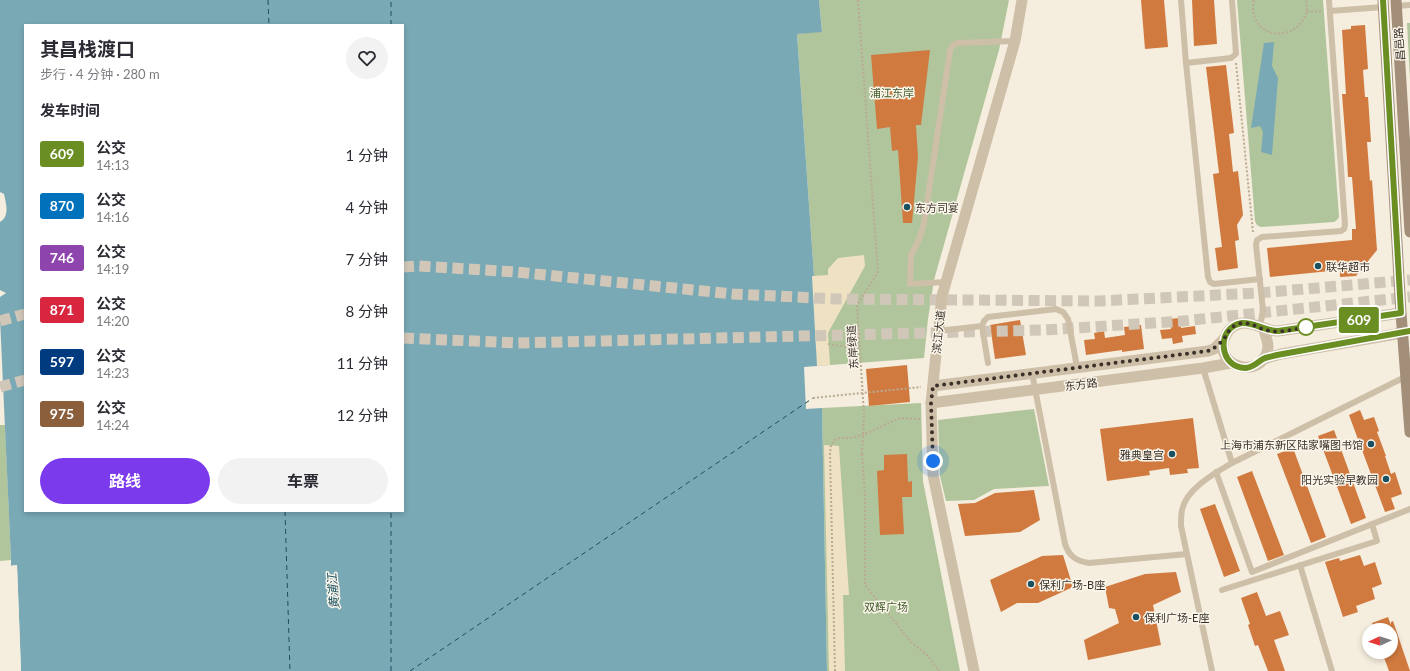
<!DOCTYPE html>
<html lang="zh">
<meta charset="utf-8">
<style>
:root{--surface:#fff;--page:#f2f2f3;--text:#2b2b33;--muted:#7c7c81;--accent:#7c3aed}
body{margin:0;font-family:Lato,"Noto Sans SC",sans-serif;background:var(--page);color:var(--text);height:100vh;display:flex;flex-direction:column;font-size:15px;white-space:nowrap}
*{box-sizing:border-box;margin:0}
p{font-size:13px;color:var(--muted)}
.icon{flex:none;width:22px;height:22px;fill:none;stroke:currentColor;stroke-width:2;stroke-linecap:round;stroke-linejoin:round}
.map{position:relative;flex:1;overflow:hidden}
.drawer{position:absolute;left:24px;top:24px;width:380px;height:488px;display:flex;flex-direction:column;background:var(--surface);border-radius:0px;box-shadow:0 2px 6px #0003}
.drawer>*{flex:none}
.badge{padding:0 8px;border-radius:3px;font-size:14px;line-height:26px}
.needle{width:26px;rotate:266deg}
.controls{position:absolute;left:1362px;top:623px;display:grid;gap:8px}
.controls a{display:grid;place-items:center;width:36px;height:36px;border-radius:50%;background:var(--surface);box-shadow:0 2px 6px #0003;font-size:20px}
.you{position:absolute;width:20px;height:20px;margin:-10px;border:3px solid #fff;border-radius:50%;background:#1a73e8;box-shadow:0 0 0 6px #1a73e833}
.map>.badge{position:absolute;translate:-50% -50%;box-shadow:0 0 0 2px #fff}
h2{padding:0 16px;font-size:15px;line-height:36px}
.round{display:grid;place-items:center;flex:none;width:42px;height:42px;border-radius:21px;background:var(--page)}
.summary{display:flex;align-items:center;justify-content:space-between;height:68px;padding:0 16px}
h1{font-size:19px;font-weight:700;line-height:30px}
.primary-button{display:flex;gap:8px;margin-top:auto;padding:8px 16px}
.primary-button a{flex:1;height:46px;border-radius:24px;background:var(--accent);color:#fff;font-size:16px;font-weight:700;line-height:46px;text-align:center}
.primary-button a+a{background:var(--page);color:var(--text)}
ul{padding:0;list-style:none}
li{display:flex;align-items:center;gap:12px;height:52px;padding:0 16px}
li div{flex:1}
li b{display:block;font-size:15px}
li em{font-style:normal}
li .badge{min-width:44px;font-weight:700;text-align:center}
.map>svg:first-child{display:block}
.green{fill:#b1c59c}
.plaza{fill:#eee2c3}
.water{fill:#79a9b5;fill-rule:evenodd}
.pier{fill:#f5eddd}
.lines{fill:none;stroke-linecap:round;stroke-linejoin:round}
.ferry{stroke:#1a5060;stroke-width:1;stroke-dasharray:5 4;stroke-linecap:butt}
.building{fill:#d07a40}
.secondary-tunnel{stroke:#d0c7b9;stroke-width:11;stroke-dasharray:11 5.5;stroke-linecap:butt}
.path{stroke:#baaa92;stroke-width:2;stroke-dasharray:2 2;stroke-linecap:butt}
.service{stroke:#cebfa8;stroke-width:6}
.minor{stroke:#cebfa8;stroke-width:11}
.secondary{stroke:#a28e79;stroke-width:11}
.path-bridge{stroke:#baaa92;stroke-width:2;stroke-dasharray:2 2;stroke-linecap:butt}
.line-casing{stroke:#fff;stroke-width:9}
.line{stroke:#6b8e23;stroke-width:6}
.walk{stroke:#3a3129;stroke-width:4;stroke-dasharray:0 7.2}
.poi-dot{fill:#1a5060;stroke:#fbf6eb;stroke-width:1.5}
.stop-dot{fill:#fff;stroke:#6b8e23;stroke-width:2}
.labels{text-anchor:middle;dominant-baseline:central;stroke-width:3;stroke-linejoin:round;paint-order:stroke}
.street-label{font-size:11px;fill:#3a3129;stroke:#fbf6eb}
.park-label{font-size:11px;fill:#415b2a;stroke:#fbf6eb}
.poi-label{font-size:11px;fill:#3a3129;stroke:#fbf6eb;text-anchor:start}
.water-label{font-size:12px;font-style:italic;fill:#1a5060;stroke:#fbf6eb}
</style>
<div class="map">
<svg width="1410" height="671" viewBox="0 0 1410 671">
<rect width="100%" height="100%" fill="#f5eddd"/>
<g class="green">
<polygon points="819,0 1009,0 999,50 934,280 928,319 924,358 817,366 814,276 797,34 822,31"/>
<polygon points="1237,0 1323,0 1339,217 1337,220 1334,222 1261,227 1257,225 1255,221"/>
<polygon points="1407,23 1410,23 1410,80"/>
<polygon points="921,403 923,481 960,671 827,671 822,408"/>
<polygon points="1034,409 1049,486 994,489 974,500 946,501 940,476 938,420"/>
<polygon points="0,425 5,425 11,560 0,561"/>
</g>
<g class="plaza">
<polygon points="864,255 865,266 828,333 830,365 817,366 812,276 828,275 828,269 838,258"/>
<polygon points="824,445 839,446 849,595 843,595 845,671 829,671"/>
</g>
<g class="water">
<path d="M0,0H819L822,32L797,34L814,276H812L817,366L804,367L806,409L822,408L827,671H21L17,565L11,566V560L0,318V297L6,293L0,290V222C10,216 6,204 4,194L0,192ZM25,25H403V511H25Z"/>
<polygon points="1274,42 1272,66 1278,78 1272,155 1261,152 1263,132 1260,126 1251,128 1264,43"/>
</g>
<polygon class="pier" points="17,565 21,671 19,671 15,568 11,568 9,566"/>
<g class="lines">
<g class="ferry">
<polyline points="268,0 269,25"/>
<polyline points="391,25 391,0"/>
<polyline points="285,511 290,671"/>
<polyline points="391,671 391,511"/>
<polyline points="410,671 813,398"/>
</g>
</g>
<g class="building">
<polygon points="1141,0 1164,0 1168,47 1145,49"/>
<polygon points="1192,0 1214,0 1217,44 1194,46"/>
<polygon points="1365,25 1368,69 1363,70 1365,97 1368,97 1371,142 1367,142 1370,181 1372,180 1377,250 1356,276 1340,277 1340,270 1270,277 1267,248 1352,240 1352,229 1356,229 1352,177 1348,177 1347,159 1342,94 1346,94 1342,30 1351,29 1351,26"/>
<polygon points="930,50 921,125 916,125 918,157 912,223 903,223 898,150 892,151 890,127 877,129 871,55"/>
<polygon points="1226,65 1234,133 1229,134 1233,172 1238,171 1243,215 1237,225 1239,240 1235,241 1238,268 1218,271 1215,248 1222,247 1213,174 1219,173 1206,67"/>
<polygon points="1179,318 1181,328 1195,326 1196,334 1182,336 1183,342 1173,344 1172,338 1162,339 1160,330 1171,329 1170,319"/>
<polygon points="1020,320 1026,355 995,359 990,325"/>
<polygon points="1141,325 1144,349 1122,352 1122,350 1086,355 1084,340 1095,339 1094,333 1104,331 1105,338 1125,335 1124,327"/>
<polygon points="907,365 910,402 869,406 866,369"/>
<polygon points="1360,410 1364,420 1374,417 1379,431 1377,432 1386,456 1385,456 1391,474 1395,472 1402,494 1391,498 1395,509 1385,512 1349,415"/>
<polygon points="1193,418 1199,468 1187,469 1188,473 1170,475 1169,468 1149,471 1150,475 1107,481 1100,429"/>
<polygon points="1334,430 1366,518 1351,524 1318,436"/>
<polygon points="1293,448 1326,537 1311,543 1277,454"/>
<polygon points="907,454 908,482 912,481 912,497 902,497 904,534 880,535 877,471 884,470 884,455"/>
<polygon points="1252,471 1284,555 1268,561 1237,477"/>
<polygon points="1034,490 1040,520 1020,532 965,536 958,504 975,503 995,493"/>
<polygon points="1215,504 1240,571 1224,577 1200,509"/>
<polygon points="1063,555 1073,587 1038,603 1017,603 1001,612 990,580 1042,556"/>
<polygon points="1360,555 1364,566 1375,562 1382,584 1372,588 1375,599 1356,606 1358,612 1343,617 1325,562 1339,558 1340,561"/>
<polygon points="1176,572 1181,592 1153,605 1161,645 1088,660 1084,640 1119,623 1115,609 1109,608 1105,587 1145,574"/>
<polygon points="1257,592 1266,616 1280,611 1289,635 1274,640 1285,671 1268,671 1258,645 1255,646 1248,625 1250,624 1241,598"/>
<polygon points="1388,617 1391,625 1391,622 1393,621 1410,671 1389,671 1382,652 1391,652 1391,630 1375,630 1372,623"/>
</g>
<g class="lines">
<g class="secondary-tunnel">
<polyline points="403,267 419,266 516,272 733,294 837,299 1099,301 1258,293 1410,280"/>
<polyline points="0,321 25,314"/>
<polyline points="403,338 518,343 1044,330 1183,321 1410,297"/>
<polyline points="0,387 25,380"/>
</g>
<g class="path">
<polyline points="858,0 878,272 857,305 864,414"/>
<path d="M1254,0C1252,6 1253,12 1255,18C1268,48 1314,31 1306,0"/>
<polyline points="1307,12 1322,11"/>
<polyline points="1236,63 1253,232"/>
<polyline points="828,344 860,349"/>
<polyline points="813,398 921,387"/>
<polyline points="862,454 865,496 865,585 912,643 927,655 939,671"/>
<polyline points="835,671 830,453 831,445 835,440 840,438 851,438 865,434 900,418 921,419"/>
</g>
<g class="service">
<polyline points="1181,0 1186,63"/>
<polyline points="1232,0 1236,54 1231,58 1186,63 1208,277 1210,282 1214,284 1260,279"/>
<polyline points="1396,6 1410,5"/>
<polyline points="1330,11 1383,7"/>
<polyline points="946,282 910,284 911,255 919,240 924,223 950,51 952,46 957,43 1015,41"/>
<polyline points="1256,326 1261,321 1263,310 1256,245 1257,240 1262,237 1341,231 1344,229 1345,225 1329,0"/>
<polyline points="938,331 982,326"/>
<polyline points="988,363 982,326 984,321 988,317 1056,309 1063,312 1068,319 1077,367"/>
<polyline points="1203,368 1232,463"/>
<path d="M1032,373L1065,544C1069,556 1076,561 1089,563L1187,554"/>
<polyline points="1216,472 1252,572 1410,509"/>
<polyline points="1300,565 1332,671"/>
<polyline points="1222,590 1377,541 1372,524"/>
<path d="M1212,671L1181,526C1181,521 1181,515 1182,510C1186,489 1215,473 1232,463L1405,377"/>
</g>
<g class="minor">
<path d="M1264,329C1265,335 1268,341 1268,347C1265,382 1209,367 1226,335C1229,328 1236,324 1243,323C1254,322 1265,331 1278,331L1401,313"/>
<polyline points="1263,359 1281,354 1402,333"/>
<polyline points="933,386 1208,351 1214,349 1224,339"/>
<polyline points="931,403 1203,368 1231,363"/>
<polyline points="974,671 933,475 931,403 942,296 1015,41 1022,0"/>
</g>
<g class="secondary">
<polyline points="1383,0 1401,313 1410,432"/>
<polyline points="1396,0 1410,232"/>
</g>
<polyline class="path-bridge" points="862,454 864,414"/>
</g>
<g class="lines">
<defs>
<path id="line" d="M1383,0L1401,313L1278,331C1265,331 1254,322 1242,323C1215,327 1219,369 1246,368C1255,367 1258,361 1265,358C1269,357 1273,356 1277,355L1410,331"/>
</defs>
<use href="#line" class="line-casing"/>
<use href="#line" class="line"/>
<path class="walk" d="M933,461L931,403L933,386L1208,351C1214,349 1219,344 1223,340C1228,334 1229,327 1238,324C1250,320 1259,330 1271,331C1283,333 1299,328 1311,326L1306,327"/>
</g>
<g class="poi-dot">
<circle cx="907" cy="207" r="4"/>
<circle cx="1318" cy="266" r="4"/>
<circle cx="1371" cy="444" r="4"/>
<circle cx="1172" cy="454" r="4"/>
<circle cx="1386" cy="479" r="4"/>
<circle cx="1031" cy="584" r="4"/>
<circle cx="1136" cy="617" r="4"/>
</g>
<circle class="stop-dot" cx="1306" cy="327" r="8"/>
<g class="labels">
<g class="street-label">
<text transform="translate(1399 44) rotate(-94)">昌邑路</text>
<text transform="translate(938 332) rotate(-84)">滨江大道</text>
<text transform="translate(852 347) rotate(-94)">东岸绿道</text>
<text transform="translate(1081 384) rotate(-7)">东方路</text>
</g>
<g class="park-label">
<text x="892" y="92">浦江东岸</text>
<text x="886" y="606">双辉广场</text>
</g>
<g class="poi-label">
<text x="915" y="207">东方司宴</text>
<text x="1326" y="266">联华超市</text>
<text x="1363" y="444" text-anchor="end">上海市浦东新区陆家嘴图书馆</text>
<text x="1164" y="454" text-anchor="end">雅典皇宫</text>
<text x="1378" y="479" text-anchor="end">阳光实验早教园</text>
<text x="1039" y="584">保利广场-B座</text>
<text x="1144" y="617">保利广场-E座</text>
</g>
<g class="water-label">
<text transform="translate(333 591) rotate(-95)">黄浦江</text>
</g>
</g>
</svg>
<div class="controls">
<a><svg class="needle" viewBox="-14 -14 28 28"><path d="M0-13l5 13h-10z" fill="#e53935"/><path d="M0 13l5-13h-10z" fill="#7c7c81"/></svg></a>
</div>
<div class="you" style="left:933px;top:461px"></div>
<b class="badge" style="left:1359px;top:320px;background:#6b8e23;color:#fff">609</b>
<section class="drawer">
<div class="summary"><div><h1>其昌栈渡口</h1><p>步行 · 4 分钟 · 280 m</p></div><a class="round"><svg class="icon" aria-label="heart" viewBox="0 0 24 24"><path d="M12 20l-8-8c-3-5 5-10 8-4 3-6 11-1 8 4z"/></svg></a></div>
<h2>发车时间</h2>
<ul>
<li><span class="badge" style="background:#6b8e23;color:#fff">609</span><div><b>公交</b><p>14:13</p></div><em>1 分钟</em></li>
<li><span class="badge" style="background:#0072bc;color:#fff">870</span><div><b>公交</b><p>14:16</p></div><em>4 分钟</em></li>
<li><span class="badge" style="background:#8e44ad;color:#fff">746</span><div><b>公交</b><p>14:19</p></div><em>7 分钟</em></li>
<li><span class="badge" style="background:#d7263d;color:#fff">871</span><div><b>公交</b><p>14:20</p></div><em>8 分钟</em></li>
<li><span class="badge" style="background:#003b80;color:#fff">597</span><div><b>公交</b><p>14:23</p></div><em>11 分钟</em></li>
<li><span class="badge" style="background:#8b5e3c;color:#fff">975</span><div><b>公交</b><p>14:24</p></div><em>12 分钟</em></li>
</ul>
<div class="primary-button"><a>路线</a><a>车票</a></div>
</section>
</div>
